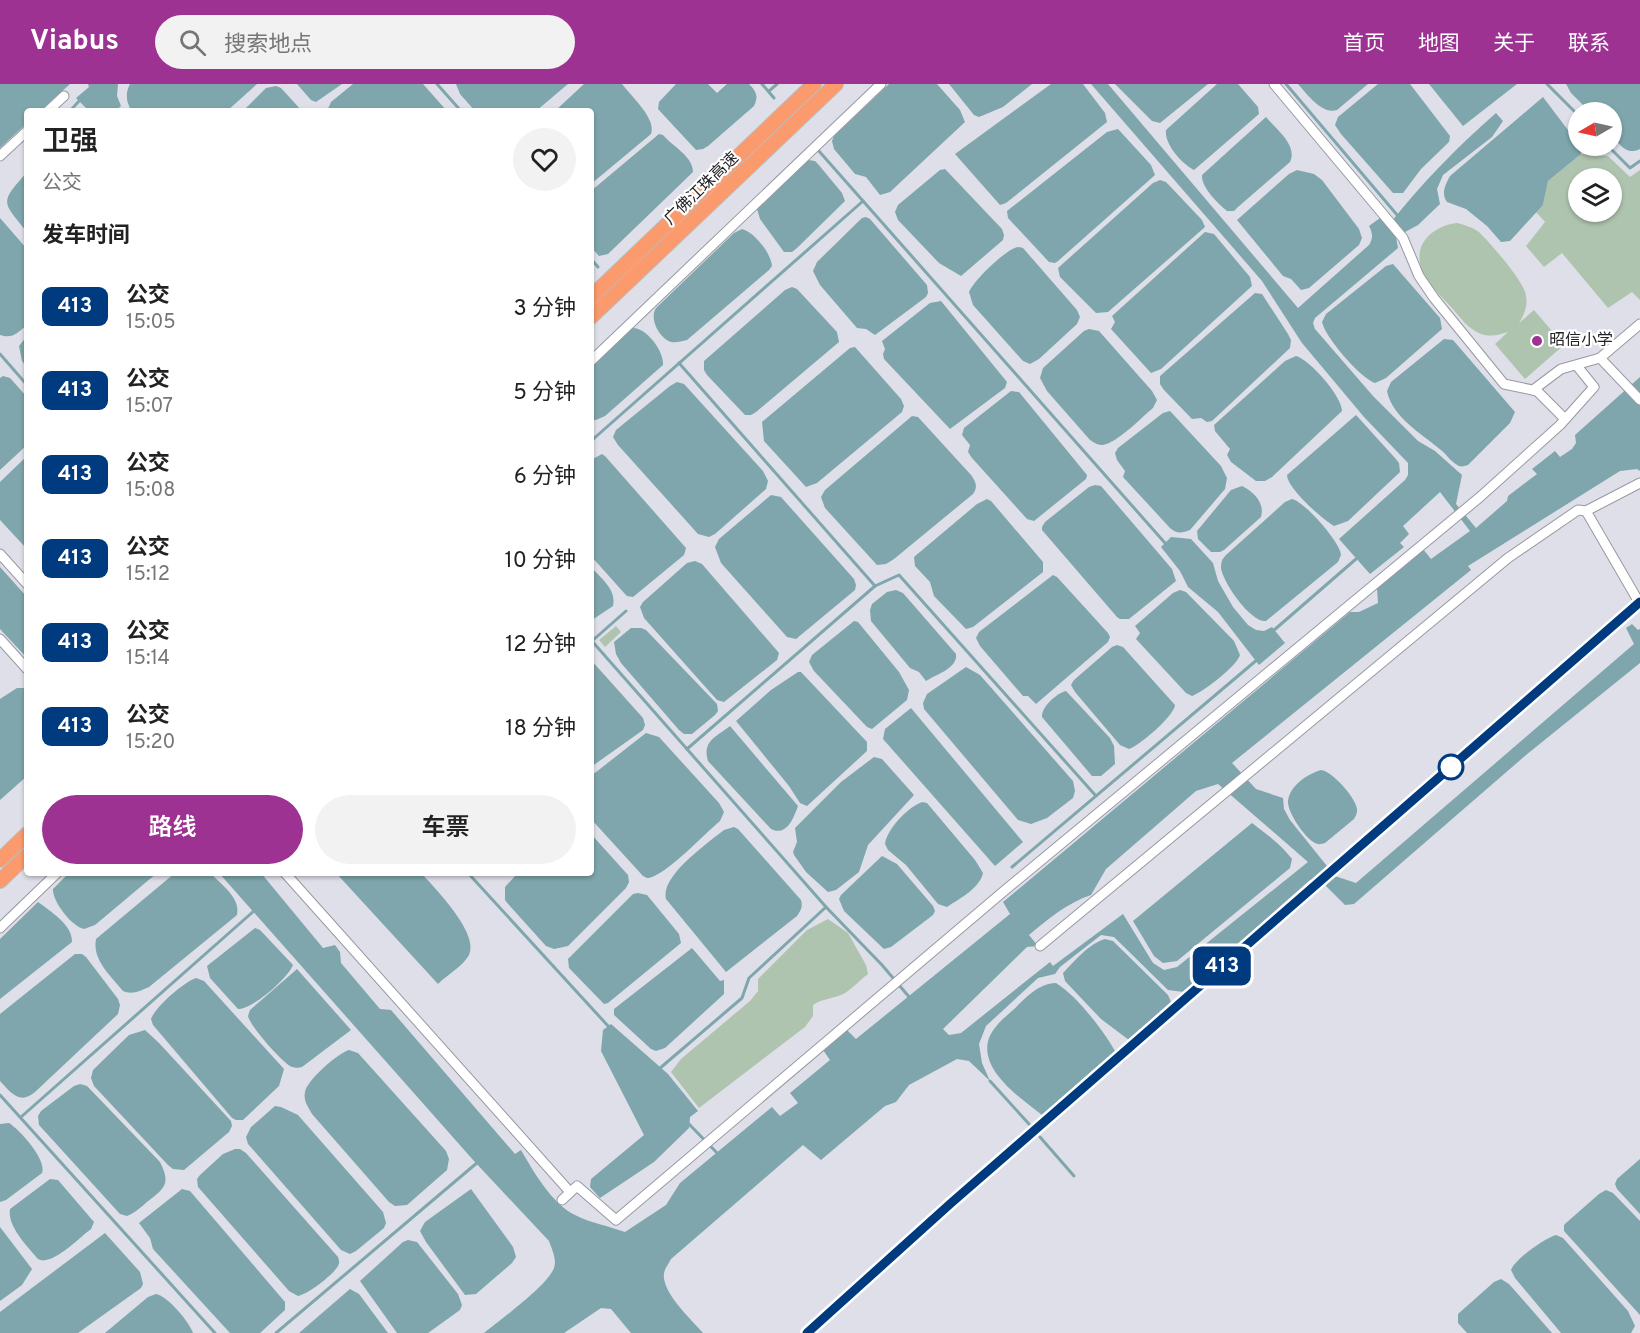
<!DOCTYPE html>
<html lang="zh">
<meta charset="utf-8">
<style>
:root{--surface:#fff;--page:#f2f2f2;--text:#222;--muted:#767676;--accent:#9d3293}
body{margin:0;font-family:Overpass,"Noto Sans SC",sans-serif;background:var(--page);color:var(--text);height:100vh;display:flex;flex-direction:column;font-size:22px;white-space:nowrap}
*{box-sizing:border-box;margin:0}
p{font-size:20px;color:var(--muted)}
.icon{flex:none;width:33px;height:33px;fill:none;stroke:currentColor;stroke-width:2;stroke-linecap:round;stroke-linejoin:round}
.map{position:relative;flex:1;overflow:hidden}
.side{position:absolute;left:24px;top:24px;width:570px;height:768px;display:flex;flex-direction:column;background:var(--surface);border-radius:6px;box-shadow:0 2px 4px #0004}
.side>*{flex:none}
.badge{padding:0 12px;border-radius:9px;font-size:21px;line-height:39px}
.needle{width:39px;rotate:261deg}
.fabs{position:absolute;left:1568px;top:18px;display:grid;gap:12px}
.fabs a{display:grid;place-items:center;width:54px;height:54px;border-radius:50%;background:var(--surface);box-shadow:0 2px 4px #0004;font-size:30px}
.map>.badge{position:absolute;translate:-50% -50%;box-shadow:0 0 0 3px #fff}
h2{padding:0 18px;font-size:22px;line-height:54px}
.round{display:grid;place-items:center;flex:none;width:63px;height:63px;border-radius:32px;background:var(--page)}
.overview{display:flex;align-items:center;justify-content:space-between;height:102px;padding:0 18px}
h1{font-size:28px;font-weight:600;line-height:45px}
.primary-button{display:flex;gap:12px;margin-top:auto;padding:12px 18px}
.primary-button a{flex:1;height:69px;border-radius:36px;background:var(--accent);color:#fff;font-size:24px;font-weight:600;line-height:69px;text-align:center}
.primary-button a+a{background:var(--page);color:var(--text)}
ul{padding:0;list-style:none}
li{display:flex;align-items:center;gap:18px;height:84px;padding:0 18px}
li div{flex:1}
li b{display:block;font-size:22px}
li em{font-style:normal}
li .badge{min-width:66px;font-weight:700;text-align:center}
header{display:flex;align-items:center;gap:36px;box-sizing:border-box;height:84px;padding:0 30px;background:var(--accent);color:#fff}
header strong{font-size:28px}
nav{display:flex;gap:33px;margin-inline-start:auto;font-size:21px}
.search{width:420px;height:54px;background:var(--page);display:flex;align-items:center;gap:15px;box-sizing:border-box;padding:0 21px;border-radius:33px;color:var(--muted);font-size:22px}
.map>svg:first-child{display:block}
.green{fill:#afc4af;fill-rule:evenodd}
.water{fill:#7ea6ac;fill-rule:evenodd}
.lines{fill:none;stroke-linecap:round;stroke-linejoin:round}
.stream{stroke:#7ea6ac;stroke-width:3}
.minor-casing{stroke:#9899a1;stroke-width:11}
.highway-casing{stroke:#bdbdbe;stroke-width:16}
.minor{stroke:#fff;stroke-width:9}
.highway{stroke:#fb9a6c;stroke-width:14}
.line-casing{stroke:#fff;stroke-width:14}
.line{stroke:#003b80;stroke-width:9}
.poi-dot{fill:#9d3293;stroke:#fff;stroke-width:2}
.stop-dot{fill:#fff;stroke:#003b80;stroke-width:3}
.labels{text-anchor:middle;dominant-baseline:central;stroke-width:4.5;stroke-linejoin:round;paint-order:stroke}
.street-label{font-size:16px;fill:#222225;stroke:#fff}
.poi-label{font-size:16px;fill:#222225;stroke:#fff;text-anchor:start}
</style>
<header>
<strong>Viabus</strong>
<div class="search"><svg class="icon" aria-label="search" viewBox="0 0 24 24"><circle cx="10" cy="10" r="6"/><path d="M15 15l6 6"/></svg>搜索地点</div>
<nav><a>首页</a><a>地图</a><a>关于</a><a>联系</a></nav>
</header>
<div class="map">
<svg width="1640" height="1249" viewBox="0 0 1640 1249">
<rect width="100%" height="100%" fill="#dedfe8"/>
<g class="green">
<path d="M1581,70L1608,72L1630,93L1640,86V216L1632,208L1608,224L1562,169L1544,183L1526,162L1545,138L1536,128L1543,121L1548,97ZM1578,94H1611V128H1578Z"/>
<path d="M1457,139C1465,141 1472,143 1479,148C1490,159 1525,198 1526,212C1528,222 1524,231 1519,239L1534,226L1564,261L1525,295L1495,260L1508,248C1499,251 1491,253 1481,250C1468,245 1460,233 1451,223C1441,212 1427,200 1422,186C1412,160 1433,142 1457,139Z"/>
<polygon points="616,542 621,548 605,563 599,556"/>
<path d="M828,835L848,849L866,881L868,890C860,896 853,904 845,909C834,915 823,914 813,921V932L805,943L699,1024L671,988L681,975L750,917L758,907V895L807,846Z"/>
</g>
<g class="water">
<polygon points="0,0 70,0 40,27 27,27 27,39 0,64"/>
<polygon points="88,0 118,0 117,12 121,22 115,27 110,25 89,27 76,14 89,3"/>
<path d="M130,0H257L227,27H132C126,19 125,9 130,0Z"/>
<polygon points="297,0 342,0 316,18 311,16"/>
<polygon points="353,0 423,0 447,27 327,27 331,18"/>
<polygon points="456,0 568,0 536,27 475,27 460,10"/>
<path d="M584,0H622C631,12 657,35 651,50L591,100V27H555Z"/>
<path d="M676,0H708L717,9L727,0H749C756,7 759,12 754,22L708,62L703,65L696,66L658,25L659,18Z"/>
<polygon points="889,0 937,0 960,26 965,38 890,108 880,111 866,93 855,90 834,65 832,57 834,52"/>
<polygon points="949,0 1032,0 1003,23 979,33 974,31"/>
<polygon points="1051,0 1083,0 1105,29 1107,38 1006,119 1000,121 955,70"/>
<path d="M1091,0H1108L1298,224L1369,161C1373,154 1373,150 1369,142L1380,134L1388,142C1422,99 1455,65 1496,29L1503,37L1492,53L1443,91L1437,105L1440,120L1418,141L1396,153L1398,164L1315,234L1313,239L1315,245L1373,312L1418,357L1435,367L1462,391L1456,420L1476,444L1507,417L1508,412L1537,390L1532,385L1555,367L1560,373L1572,365L1576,359L1575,351L1640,293V387L1637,385L1620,387L1468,482L1471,486L1232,679L1256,705L1283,714L1284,725L1290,736L1335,792L1356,799L1634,560L1626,544L1632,540L1638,546L1640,545V579L1526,671L1354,820L1345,821L1325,801L1310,796L1184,908L1168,906L1114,853L1101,851L1060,883L1055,890L1038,894L986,942L979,960L982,979L990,997L969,977L957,975L909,1001L896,1018L885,1022L821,1076L803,1061L671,1175C669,1179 665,1184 664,1189C661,1208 692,1236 703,1249H631L611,1225L601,1224L564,1249H484C500,1236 547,1202 554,1184C557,1176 552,1165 549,1157L474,1077L219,789H261L323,864L335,861L340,868L341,879L380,925L391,926L515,1070L521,1066C533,1087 552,1120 575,1131C590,1139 609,1142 625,1148L666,1121L680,1099L772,1023L780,1032L798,1019L790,1009L830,976L823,966L847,946L856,955L1010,830L1003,818L1350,528H1359L1378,519L1377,504L1423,465L1431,475L1470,447L1440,408L1403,442L1409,450L1400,459L1404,463L1370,490L1339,455L1405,396L1408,391V379L1364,333L1302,259L1262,197ZM1218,700L1308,778L1177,883L1164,886L1153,879L1123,830L1053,882L1050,878L961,949L949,951L943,945L1027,863L1038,862L1029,851C1048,835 1067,819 1091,811L1106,785L1196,707Z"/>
<polygon points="1115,0 1208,0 1160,39 1152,37"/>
<path d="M1217,0H1238L1258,23L1259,30L1194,86C1182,80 1164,60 1166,46Z"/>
<path d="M1298,0H1368L1337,26C1322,31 1307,10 1298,0Z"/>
<polygon points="1378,0 1410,0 1450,52 1449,58 1421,85 1403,109 1393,109 1341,50 1335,41 1338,33"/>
<polygon points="1429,0 1517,0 1463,42"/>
<path d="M1566,0H1640V65C1626,72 1620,60 1611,51V28H1590L1571,9Z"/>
<polygon points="276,2 281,4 302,27 243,27 266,4"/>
<path d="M1543,13L1580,62L1581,70L1548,97L1543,121L1510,157L1501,158L1487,142L1466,125L1447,118C1441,109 1445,102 1450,92Z"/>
<path d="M1266,33C1276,45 1298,61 1290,78L1238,123L1234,127H1227C1217,119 1201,103 1202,91Z"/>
<polygon points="1118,45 1151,81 1155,91 1058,177 1055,179 1049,178 1008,134 1007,127 1107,48"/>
<path d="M659,50L663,51C672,62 693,72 693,88L608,170L599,172L591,163V107Z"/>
<polygon points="808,76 815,77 818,80 842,109 845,117 797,164 792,168 784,168 760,135 757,125"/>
<polygon points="945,85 1002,145 1004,151 1003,156 961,192 939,179 898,136 895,128 898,121 940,86"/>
<polygon points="1297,86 1314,90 1322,96 1359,145 1362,154 1359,161 1309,204 1301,206 1291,195 1283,192 1237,136 1289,90"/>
<path d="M27,88V148C1,116 0,119 27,88Z"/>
<polygon points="1160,96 1166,98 1202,136 1205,143 1108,228 1096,229 1060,193 1058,184 1153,99"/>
<polygon points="866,133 870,135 927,201 928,209 926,213 875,251 866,245 857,244 820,201 813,187 817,178 862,134"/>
<path d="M0,134L27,165V241C17,249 13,255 0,251Z"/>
<path d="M742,145C754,148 771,169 772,182L769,186L687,256C682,257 676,259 671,258C659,254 649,235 656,224L734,149Z"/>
<polygon points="1205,148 1214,150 1250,193 1252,202 1161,285 1151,289 1111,245 1115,238 1112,232"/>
<path d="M1019,163L1023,164L1077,226L1080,233L1077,240L1039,275L1030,280L1023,277L973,221L969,208C973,197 1008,163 1019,163Z"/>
<path d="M1393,180L1440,234L1442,245L1386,294L1375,299C1360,294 1325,253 1322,238L1326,230L1386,182Z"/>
<polygon points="792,203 797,205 837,248 839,258 756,328 751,331 745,331 707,291 704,286 704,277 785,206"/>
<polygon points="1255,209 1262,210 1288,250 1291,256 1290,264 1212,337 1207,338 1201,334 1192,335 1164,306 1160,300 1160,292"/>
<polygon points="941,217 1007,298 1005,304 950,345 884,275 883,270 885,265 882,257 930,219"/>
<path d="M632,244C646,243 664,267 663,281L605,332L596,336H591V284Z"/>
<path d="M1089,245L1099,247L1152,307L1157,316L1153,324C1142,333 1117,359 1103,361C1098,361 1094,359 1090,356L1047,307L1040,294L1043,284L1084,247Z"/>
<polygon points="27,252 27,284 22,277 19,262"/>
<path d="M1444,255L1453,256L1515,328L1510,339L1468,381C1464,382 1462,383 1459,382C1452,379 1446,370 1441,366C1422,350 1392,333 1387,307L1391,298Z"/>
<polygon points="855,263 901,315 904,322 902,328 817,399 806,403 764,357 762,338 850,264"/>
<path d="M1296,272C1310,276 1342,312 1342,327L1272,393L1265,397H1256L1231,378L1227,371L1230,365L1215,347L1214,341L1285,277Z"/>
<polygon points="3,292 10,294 27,313 27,361 0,386 0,294"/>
<polygon points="677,298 684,300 763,387 768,397 766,405 715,450 709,453 698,450 618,361 613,353 616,346 670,302"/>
<polygon points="1011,307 1019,308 1087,391 1086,395 1034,437 1027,435 972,374 968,368 970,361 962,351 964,344"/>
<path d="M1170,327L1221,382L1227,394L1225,405L1190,446C1182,449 1177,450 1170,444L1123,393L1125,387L1117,376L1115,369L1118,364L1163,329Z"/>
<path d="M1356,331L1395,374L1399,379L1400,388L1348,437L1334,442C1322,435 1287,404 1287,391Z"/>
<path d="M912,332L918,333L971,391C976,398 978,403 973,410L894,475L886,480L877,481L825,424L821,413L825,406Z"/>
<polygon points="602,370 605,372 686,464 684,471 633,513 627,512 625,510 591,472 591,376"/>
<polygon points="27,372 27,465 0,436 0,398"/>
<polygon points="1095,401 1101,402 1172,485 1176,497 1129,535 1120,535 1117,533 1042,446 1042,443 1045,438 1089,403"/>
<path d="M1242,402C1254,408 1265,419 1261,433L1224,466L1220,468H1211L1198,455L1197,447L1231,406Z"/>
<polygon points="771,411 781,413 854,495 856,501 855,506 796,555 787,553 721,479 715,463 719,455"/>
<polygon points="987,415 991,417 1043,478 1043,488 973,543 966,545 934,512 930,498 915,482 914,473 977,420"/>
<path d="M1292,415C1305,418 1340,458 1341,471L1338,478L1266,537C1251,539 1223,499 1221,484C1221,478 1222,475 1226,471L1285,418Z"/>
<polygon points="1171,453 1191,455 1213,479 1218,497 1233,523 1248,541 1256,546 1264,547 1272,543 1285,559 1259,581 1218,528 1188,503 1180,487 1161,463"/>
<polygon points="695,477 702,480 779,569 777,576 724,618 717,616 644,534 640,523 643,518 687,479"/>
<polygon points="0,483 27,513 27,574 0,545"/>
<path d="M591,483C601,494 617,506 613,522L592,536Z"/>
<polygon points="1053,491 1057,493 1108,549 1110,553 1108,558 1036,620 1028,612 1023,612 980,562 976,554 979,548"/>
<path d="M896,506L903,509L956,570C958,584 937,590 926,597L919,588L910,584L871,537L870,526L872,520L887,508Z"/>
<path d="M1180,506L1186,508L1234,557L1240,571C1237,582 1203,608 1192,612L1186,609L1136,555L1140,549L1135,542L1173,509Z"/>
<polygon points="854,537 858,538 899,588 909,606 907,616 872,645 867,643 814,587 809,578 812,571"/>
<polygon points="631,544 641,544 646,546 717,620 718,627 715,631 692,650 684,650 679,646 621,579 616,570 614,558"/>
<path d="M1117,561L1123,563L1175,621C1174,632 1140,661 1129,665L1120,661L1075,608L1071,601L1074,596L1112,563Z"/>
<polygon points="591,576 643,634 645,641 643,646 591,683"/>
<polygon points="966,583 980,591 1073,697 1075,707 1073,714 1047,734 1031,740 1018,736 924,625 923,619 927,610"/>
<polygon points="798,588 801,588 867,658 867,667 807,722 800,719 789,702 736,637 771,606"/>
<polygon points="17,604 27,604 27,692 0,716 0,615"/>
<path d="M1066,607L1110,654L1114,662L1115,680L1101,692H1092L1042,633C1041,623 1057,609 1066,607Z"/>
<polygon points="911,624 1023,758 995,782 883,655 885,645"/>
<path d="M730,642L798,722C794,733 787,753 771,745L708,677C702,657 716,653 730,642Z"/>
<path d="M646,649L659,653L719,719L724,728L720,737C702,752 672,785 652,793C647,795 647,794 643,792L591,735V692Z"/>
<polygon points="874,673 882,675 914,711 868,761 859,788 836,806 828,808 806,788 794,771 793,768 797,758 795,744 841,698"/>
<path d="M1321,686C1332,687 1356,714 1357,725C1357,731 1356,731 1354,735L1325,759C1321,760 1319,761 1315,759C1305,754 1287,728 1288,717C1290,701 1308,690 1321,686Z"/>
<path d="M922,718L927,719L975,776L983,789C980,804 959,815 947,823L938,820L906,781L888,766L885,760C887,745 908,723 922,718Z"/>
<path d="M1252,739C1266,750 1281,760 1292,775L1290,784L1177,877L1163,879L1154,872L1133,837Z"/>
<path d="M734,743L738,745L801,816C803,823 801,826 797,832L726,888L666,815C660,792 708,759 724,746Z"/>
<polygon points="591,750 628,791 629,798 626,804 568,862 554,865 546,862 509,821 505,816 505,803 518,789 591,789"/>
<polygon points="882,772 897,780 933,822 935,827 933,831 891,863 884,865 844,827 839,815 841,811"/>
<path d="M69,789H157L95,841L84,845C72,843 52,817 53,805Z"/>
<path d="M175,789H210C221,800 241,814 237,831L149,903C140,907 132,911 123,907C111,892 92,876 96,855Z"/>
<path d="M336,789H421C435,804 480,850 469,871C463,882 447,891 438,900Z"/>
<polygon points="638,809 647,811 679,850 681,859 608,919 604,920 569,884 568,875 633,810"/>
<path d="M38,818C50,827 73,841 72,858L0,915V855Z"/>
<path d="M255,844L260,846L293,881C288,894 253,925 238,925L210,894L207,882Z"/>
<path d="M1105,855L1113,857L1168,911L1171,918L1129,956L1101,935L1065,897L1063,889C1075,877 1088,860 1105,855Z"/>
<polygon points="692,864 720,897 724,896 724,910 665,964 656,967 651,965 614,931 614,925"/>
<path d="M75,870H82L86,873L118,915L120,921L118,930L35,1008C20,1021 11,1009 0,997V930Z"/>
<path d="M297,885L351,946L302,983C298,984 296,984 292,983C283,980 250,942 248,932L250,926Z"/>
<path d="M196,894L204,897L284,985L279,1002L243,1036H236L232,1034L153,941L151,935C155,923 184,898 196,894Z"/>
<path d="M1056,899C1077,912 1103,946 1115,967L1042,1031C1021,1014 978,986 989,954C994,942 1004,934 1013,926C1026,914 1037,900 1056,899Z"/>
<polygon points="611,940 668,990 698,1027 690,1033 689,1044 654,1078 600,1114 590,1103 591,1095 644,1051 601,967 603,946"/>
<polygon points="145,946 159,959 231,1037 232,1042 229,1048 184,1086 173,1085 168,1081 94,1002 91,994 93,986 129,951"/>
<path d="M349,966L358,969L446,1067L449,1075L447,1086L407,1121L395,1122L389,1118L312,1030C308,1023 303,1016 305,1008C307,996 338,969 349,966Z"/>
<path d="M80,1000L87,1002L160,1078C171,1100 165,1104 147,1118C141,1123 135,1129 127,1132L120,1130L39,1041L38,1032L41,1027L74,1002Z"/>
<polygon points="275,1022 281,1023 298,1031 383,1128 386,1139 384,1144 356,1167 350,1170 341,1166 248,1060 246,1053 251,1043"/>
<path d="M9,1039C20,1046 47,1076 42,1089L6,1116L0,1118V1040Z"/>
<path d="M235,1065H240L246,1069L338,1173C339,1177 340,1178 338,1182C332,1192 308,1210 298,1212L289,1207L198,1103L197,1095L200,1091L223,1070Z"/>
<polygon points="1640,1075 1640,1130 1617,1105 1615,1100 1617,1095"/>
<path d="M50,1095L58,1096L94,1138L91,1145C79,1154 51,1183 38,1175C27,1162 7,1142 10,1125Z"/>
<polygon points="182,1105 190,1107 285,1218 285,1226 260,1249 230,1249 153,1165 150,1154 139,1139"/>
<polygon points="471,1105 513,1163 516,1173 512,1179 476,1210 465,1211 426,1158 420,1147 425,1138"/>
<polygon points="1606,1106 1613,1109 1640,1137 1640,1231 1564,1147 1564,1141 1566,1139 1599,1110"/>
<polygon points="0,1143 32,1185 22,1201 0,1217"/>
<polygon points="105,1149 140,1188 143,1200 141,1204 78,1249 0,1249 0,1228"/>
<path d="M1556,1151L1563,1154L1628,1227L1635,1242L1631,1249H1561L1515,1194L1511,1186C1515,1175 1545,1154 1556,1151Z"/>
<polygon points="408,1156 417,1158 458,1210 462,1221 460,1226 428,1249 397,1249 360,1197 403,1158"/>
<polygon points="1501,1195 1509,1200 1552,1249 1467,1249 1458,1239 1458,1230 1494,1198"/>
<polygon points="350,1205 359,1210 388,1249 299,1249"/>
<path d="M156,1210C168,1212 189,1238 193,1249H105L148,1213Z"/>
</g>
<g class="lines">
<g class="stream">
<polyline points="437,0 461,27"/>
<polyline points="762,0 774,14"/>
<polyline points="1286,0 1398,132"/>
<polyline points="1547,0 1578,31"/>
<polyline points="769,7 777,0"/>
<polyline points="70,27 80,16"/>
<polyline points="1608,62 1630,84 1640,77"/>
<polyline points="818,66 1165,459"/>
<polyline points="591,175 598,183"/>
<polyline points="0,270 27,301"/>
<polyline points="679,279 875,502"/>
<polyline points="591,357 863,117"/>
<polyline points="1273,547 1356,475"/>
<polyline points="591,556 826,823 882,881 910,914"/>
<polyline points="592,557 626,527"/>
<polyline points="687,665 875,502 899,491 1096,712"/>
<polyline points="1012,783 1258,575"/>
<polyline points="468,789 609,943"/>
<polyline points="659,985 742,914 749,894 826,823"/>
<polyline points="990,997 1029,1040"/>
<polyline points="0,1011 215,1249"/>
<polyline points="21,1033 255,826"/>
<polyline points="688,1039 719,1071"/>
<polyline points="1040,1053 1074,1092"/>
<polyline points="276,1249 478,1078"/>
</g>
<defs>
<g id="minor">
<polyline points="1274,0 1403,154 1419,192 1434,214 1504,300 1537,307 1565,335"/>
<polyline points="48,27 64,12"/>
<polyline points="0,72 27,47"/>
<polyline points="1600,274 1640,316"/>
<polyline points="591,277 881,0"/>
<polyline points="1533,306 1561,285 1600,274 1640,240"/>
<polyline points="1586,427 1640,520"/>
<polyline points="0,470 27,500"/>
<polyline points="0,555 27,585"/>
<polyline points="285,789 570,1108"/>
<polyline points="0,844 57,789"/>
<polyline points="1040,862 1508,474 1578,426 1586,427 1640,399"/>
<polyline points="562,1116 577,1102 616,1136 1004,807 1480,413 1560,341 1594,303 1577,282"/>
<polyline points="807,1249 932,1136 1640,518"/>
</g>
<g id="highway">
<polyline points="591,213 814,0"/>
<polyline points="591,233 836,0"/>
<polyline points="0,776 27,750"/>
<polyline points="0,797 27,771"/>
</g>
</defs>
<use href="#minor" class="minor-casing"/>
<use href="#highway" class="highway-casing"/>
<use href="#minor" class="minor"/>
<use href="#highway" class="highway"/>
</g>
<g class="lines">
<defs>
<polyline id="line" points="807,1249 950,1120 1640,518"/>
</defs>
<use href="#line" class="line-casing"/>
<use href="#line" class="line"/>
</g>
<circle class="poi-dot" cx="1537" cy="257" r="6"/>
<circle class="stop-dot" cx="1451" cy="683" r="12"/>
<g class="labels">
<g class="street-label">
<text transform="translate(702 105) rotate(-44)">广佛江珠高速</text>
</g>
<g class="poi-label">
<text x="1549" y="257">昭信小学</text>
</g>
</g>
</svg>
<div class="fabs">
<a><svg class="needle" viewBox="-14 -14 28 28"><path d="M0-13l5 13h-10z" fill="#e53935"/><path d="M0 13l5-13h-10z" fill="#767676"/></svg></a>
<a><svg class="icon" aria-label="layers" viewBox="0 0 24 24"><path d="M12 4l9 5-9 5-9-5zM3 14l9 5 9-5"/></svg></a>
</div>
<b class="badge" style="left:1222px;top:882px;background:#003b80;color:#fff">413</b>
<section class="side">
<div class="overview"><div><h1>卫强</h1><p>公交</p></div><a class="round"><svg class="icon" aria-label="heart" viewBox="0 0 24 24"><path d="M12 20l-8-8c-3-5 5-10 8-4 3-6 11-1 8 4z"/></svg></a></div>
<h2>发车时间</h2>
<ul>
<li><span class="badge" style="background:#003b80;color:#fff">413</span><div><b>公交</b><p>15:05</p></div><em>3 分钟</em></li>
<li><span class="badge" style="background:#003b80;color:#fff">413</span><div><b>公交</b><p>15:07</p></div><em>5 分钟</em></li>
<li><span class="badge" style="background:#003b80;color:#fff">413</span><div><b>公交</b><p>15:08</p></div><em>6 分钟</em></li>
<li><span class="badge" style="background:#003b80;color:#fff">413</span><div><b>公交</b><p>15:12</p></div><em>10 分钟</em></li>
<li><span class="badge" style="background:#003b80;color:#fff">413</span><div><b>公交</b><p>15:14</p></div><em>12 分钟</em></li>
<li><span class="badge" style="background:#003b80;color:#fff">413</span><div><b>公交</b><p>15:20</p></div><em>18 分钟</em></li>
</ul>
<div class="primary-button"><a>路线</a><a>车票</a></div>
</section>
</div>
